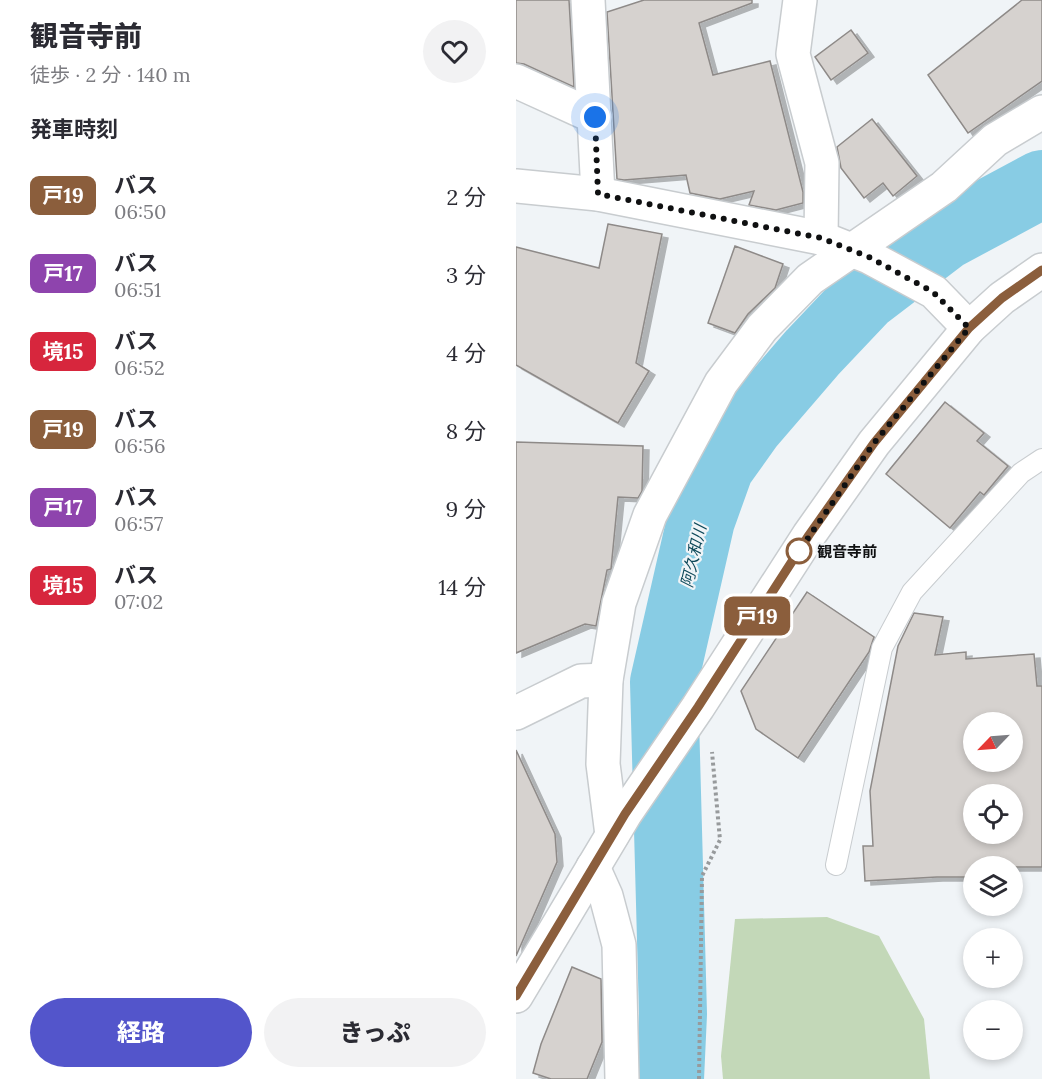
<!DOCTYPE html>
<html lang="ja">
<meta charset="utf-8">
<style>
:root{--surface:#fff;--page:#f2f2f3;--text:#2b2b33;--muted:#7c7c81;--accent:#5355cb}
body{margin:0;font-family:Lora,"Noto Sans JP",serif;background:var(--page);color:var(--text);height:100vh;display:flex;flex-direction:column;font-size:22px;white-space:nowrap}
*{box-sizing:border-box;margin:0}
p{font-size:20px;color:var(--muted)}
.icon{flex:none;width:33px;height:33px;fill:none;stroke:currentColor;stroke-width:2;stroke-linecap:round;stroke-linejoin:round}
.map{position:relative;flex:1;overflow:hidden}
.side{display:flex;flex-direction:column;background:var(--surface);width:516px}
.side>*{flex:none}
.badge{padding:0 12px;border-radius:9px;font-size:21px;line-height:39px}
.needle{width:39px;rotate:245deg}
.controls{position:absolute;left:447px;top:712px;display:grid;gap:12px}
.controls a{display:grid;place-items:center;width:60px;height:60px;border-radius:50%;background:var(--surface);box-shadow:0 3px 9px #0003;font-size:30px}
.you{position:absolute;width:30px;height:30px;margin:-15px;border:4px solid #fff;border-radius:50%;background:#1a73e8;box-shadow:0 0 0 9px #1a73e833}
.map>.badge{position:absolute;translate:-50% -50%;box-shadow:0 0 0 3px #fff}
h2{padding:0 30px;font-size:22px;line-height:54px}
.round{display:grid;place-items:center;flex:none;width:63px;height:63px;border-radius:32px;background:var(--page)}
.headline{display:flex;align-items:center;justify-content:space-between;height:102px;padding:0 30px}
h1{font-size:28px;font-weight:800;line-height:45px}
.button{display:flex;gap:12px;margin-top:auto;padding:12px 30px}
.button a{flex:1;height:69px;border-radius:36px;background:var(--accent);color:#fff;font-size:24px;font-weight:800;line-height:69px;text-align:center}
.button a+a{background:var(--page);color:var(--text)}
ul{padding:0;list-style:none}
li{display:flex;align-items:center;gap:18px;height:78px;padding:0 30px}
li div{flex:1}
li b{display:block;font-size:22px}
li em{font-style:normal}
li .badge{min-width:66px;font-weight:700;text-align:center}
main{display:flex;flex:1;min-height:0}
.map>svg:first-child{display:block}
.green{fill:#c3d8b8}
.lines{fill:none;stroke-linecap:round;stroke-linejoin:round}
.river{stroke:#88cce4;stroke-width:68}
.building{fill:#d6d2cf;stroke:#8e8a88;stroke-width:1.5;fill-rule:evenodd;filter:url(#shadow)}
.service-casing{stroke:#c8cccf;stroke-width:22}
.minor-casing{stroke:#c8cccf;stroke-width:36}
.secondary-casing{stroke:#c8cccf;stroke-width:36}
.path{stroke:#979a9c;stroke-width:4;stroke-dasharray:3 3;stroke-linecap:butt}
.service{stroke:#fff;stroke-width:20}
.minor{stroke:#fff;stroke-width:33}
.secondary{stroke:#fff;stroke-width:33}
.line-casing{stroke:#fff;stroke-width:14}
.line{stroke:#8b5e3c;stroke-width:9}
.walk{stroke:#0f1011;stroke-width:6;stroke-dasharray:0 10.8}
.stop-dot{fill:#fff;stroke:#8b5e3c;stroke-width:3}
.labels{text-anchor:middle;dominant-baseline:central;stroke-width:4.5;stroke-linejoin:round;paint-order:stroke}
.stop-label{font-size:15px;font-weight:bold;fill:#0f1011;stroke:#f0f4f7;text-anchor:start}
.water-label{font-size:16px;font-style:italic;fill:#0e495a;stroke:#f0f4f7}
</style>
<main>
<section class="side">
<div class="headline"><div><h1>観音寺前</h1><p>徒歩 · 2 分 · 140 m</p></div><a class="round"><svg class="icon" aria-label="heart" viewBox="0 0 24 24"><path d="M12 20l-8-8c-3-5 5-10 8-4 3-6 11-1 8 4z"/></svg></a></div>
<h2>発車時刻</h2>
<ul>
<li><span class="badge" style="background:#8b5e3c;color:#fff">戸19</span><div><b>バス</b><p>06:50</p></div><em>2 分</em></li>
<li><span class="badge" style="background:#8e44ad;color:#fff">戸17</span><div><b>バス</b><p>06:51</p></div><em>3 分</em></li>
<li><span class="badge" style="background:#d7263d;color:#fff">境15</span><div><b>バス</b><p>06:52</p></div><em>4 分</em></li>
<li><span class="badge" style="background:#8b5e3c;color:#fff">戸19</span><div><b>バス</b><p>06:56</p></div><em>8 分</em></li>
<li><span class="badge" style="background:#8e44ad;color:#fff">戸17</span><div><b>バス</b><p>06:57</p></div><em>9 分</em></li>
<li><span class="badge" style="background:#d7263d;color:#fff">境15</span><div><b>バス</b><p>07:02</p></div><em>14 分</em></li>
</ul>
<div class="button"><a>経路</a><a>きっぷ</a></div>
</section>
<div class="map">
<svg width="526" height="1079" viewBox="0 0 526 1079">
<defs>
<filter id="shadow"><feDropShadow dx="6" dy="4" stdDeviation="0" flood-color="#0004"/></filter>
</defs>
<rect width="100%" height="100%" fill="#f0f4f7"/>
<polygon class="green" points="311,917 363,936 408,1019 414,1079 207,1079 205,1056 219,919"/>
<g class="lines">
<polyline class="river" points="154,1079 157,1014 148,682 185,520 204,467 234,425 296,353 349,297 429,236 526,184"/>
</g>
<g class="building">
<polygon points="0,0 53,0 58,87 8,64 0,63"/>
<polygon points="128,0 236,0 236,3 183,23 197,75 254,61 287,192 287,203 260,210 233,205 238,191 204,199 174,193 170,175 108,180 101,179 91,12"/>
<polygon points="506,0 526,0 526,81 452,133 412,75"/>
<polygon points="335,30 352,53 315,80 299,57"/>
<polygon points="356,119 401,176 377,196 367,183 348,198 325,168 321,147"/>
<polygon points="92,224 146,234 120,363 133,371 102,423 0,365 0,247 83,268"/>
<polygon points="219,246 267,264 259,288 232,314 219,333 192,323"/>
<polygon points="429,402 468,433 461,441 492,466 468,495 464,492 434,528 370,474"/>
<polygon points="0,442 127,446 126,491 122,498 102,497 95,569 91,570 80,626 69,624 0,653"/>
<polygon points="291,592 358,637 353,652 282,758 240,729 225,691"/>
<path d="M398,613L427,617L419,655L450,652V659L518,654L521,686H526V867H458V877H421L349,881L347,846H357L354,791L382,646ZM458,723H496V762H458ZM458,795H496V834H458Z"/>
<polygon points="0,750 39,834 41,862 0,956"/>
<polygon points="56,967 85,979 86,1042 71,1079 35,1079 17,1073 25,1044"/>
</g>
<g class="lines">
<defs>
<polyline id="service" points="320,865 366,648 396,592 505,473 526,459"/>
<g id="minor">
<polyline points="72,0 82,194"/>
<polyline points="284,0 277,54 306,163 305,238"/>
<polyline points="0,81 79,117"/>
<polyline points="0,186 82,194 305,238 353,257 418,292 453,328"/>
<polyline points="0,713 65,681 90,680"/>
<polyline points="96,835 87,764 90,680 103,603 134,515 205,383 246,328 294,279 428,187 479,140 526,112"/>
<polyline points="77,867 90,896 103,945 106,1079"/>
</g>
<polyline id="secondary" points="0,996 109,814 182,707 293,535 358,443 453,328 486,298 526,270"/>
</defs>
<use href="#service" class="service-casing"/>
<use href="#minor" class="minor-casing"/>
<use href="#secondary" class="secondary-casing"/>
<polyline class="path" points="183,1079 186,876 204,840 196,752"/>
<use href="#service" class="service"/>
<use href="#minor" class="minor"/>
<use href="#secondary" class="secondary"/>
</g>
<g class="lines">
<defs>
<polyline id="line" points="0,996 109,814 182,707 293,535 358,443 453,328 486,298 526,270"/>
</defs>
<use href="#line" class="line-casing"/>
<use href="#line" class="line"/>
<polyline class="walk" points="79,117 82,194 305,238 353,257 417,292 453,328 358,443 281,554 283,551"/>
</g>
<circle class="stop-dot" cx="283" cy="551" r="12"/>
<g class="labels">
<g class="stop-label">
<text x="301" y="551">観音寺前</text>
</g>
<g class="water-label">
<text transform="translate(177 556) rotate(-77)">阿久和川</text>
</g>
</g>
</svg>
<div class="controls">
<a><svg class="needle" viewBox="-14 -14 28 28"><path d="M0-13l5 13h-10z" fill="#e53935"/><path d="M0 13l5-13h-10z" fill="#7c7c81"/></svg></a>
<a><svg class="icon" aria-label="locate" viewBox="0 0 24 24"><circle cx="12" cy="12" r="6"/><path d="M12 2v4M12 18v4M2 12h4M18 12h4"/></svg></a>
<a><svg class="icon" aria-label="layers" viewBox="0 0 24 24"><path d="M12 4l9 5-9 5-9-5zM3 14l9 5 9-5"/></svg></a>
<a>+</a>
<a>−</a>
</div>
<div class="you" style="left:79px;top:117px"></div>
<b class="badge" style="left:241px;top:616px;background:#8b5e3c;color:#fff">戸19</b>
</div>
</main>
